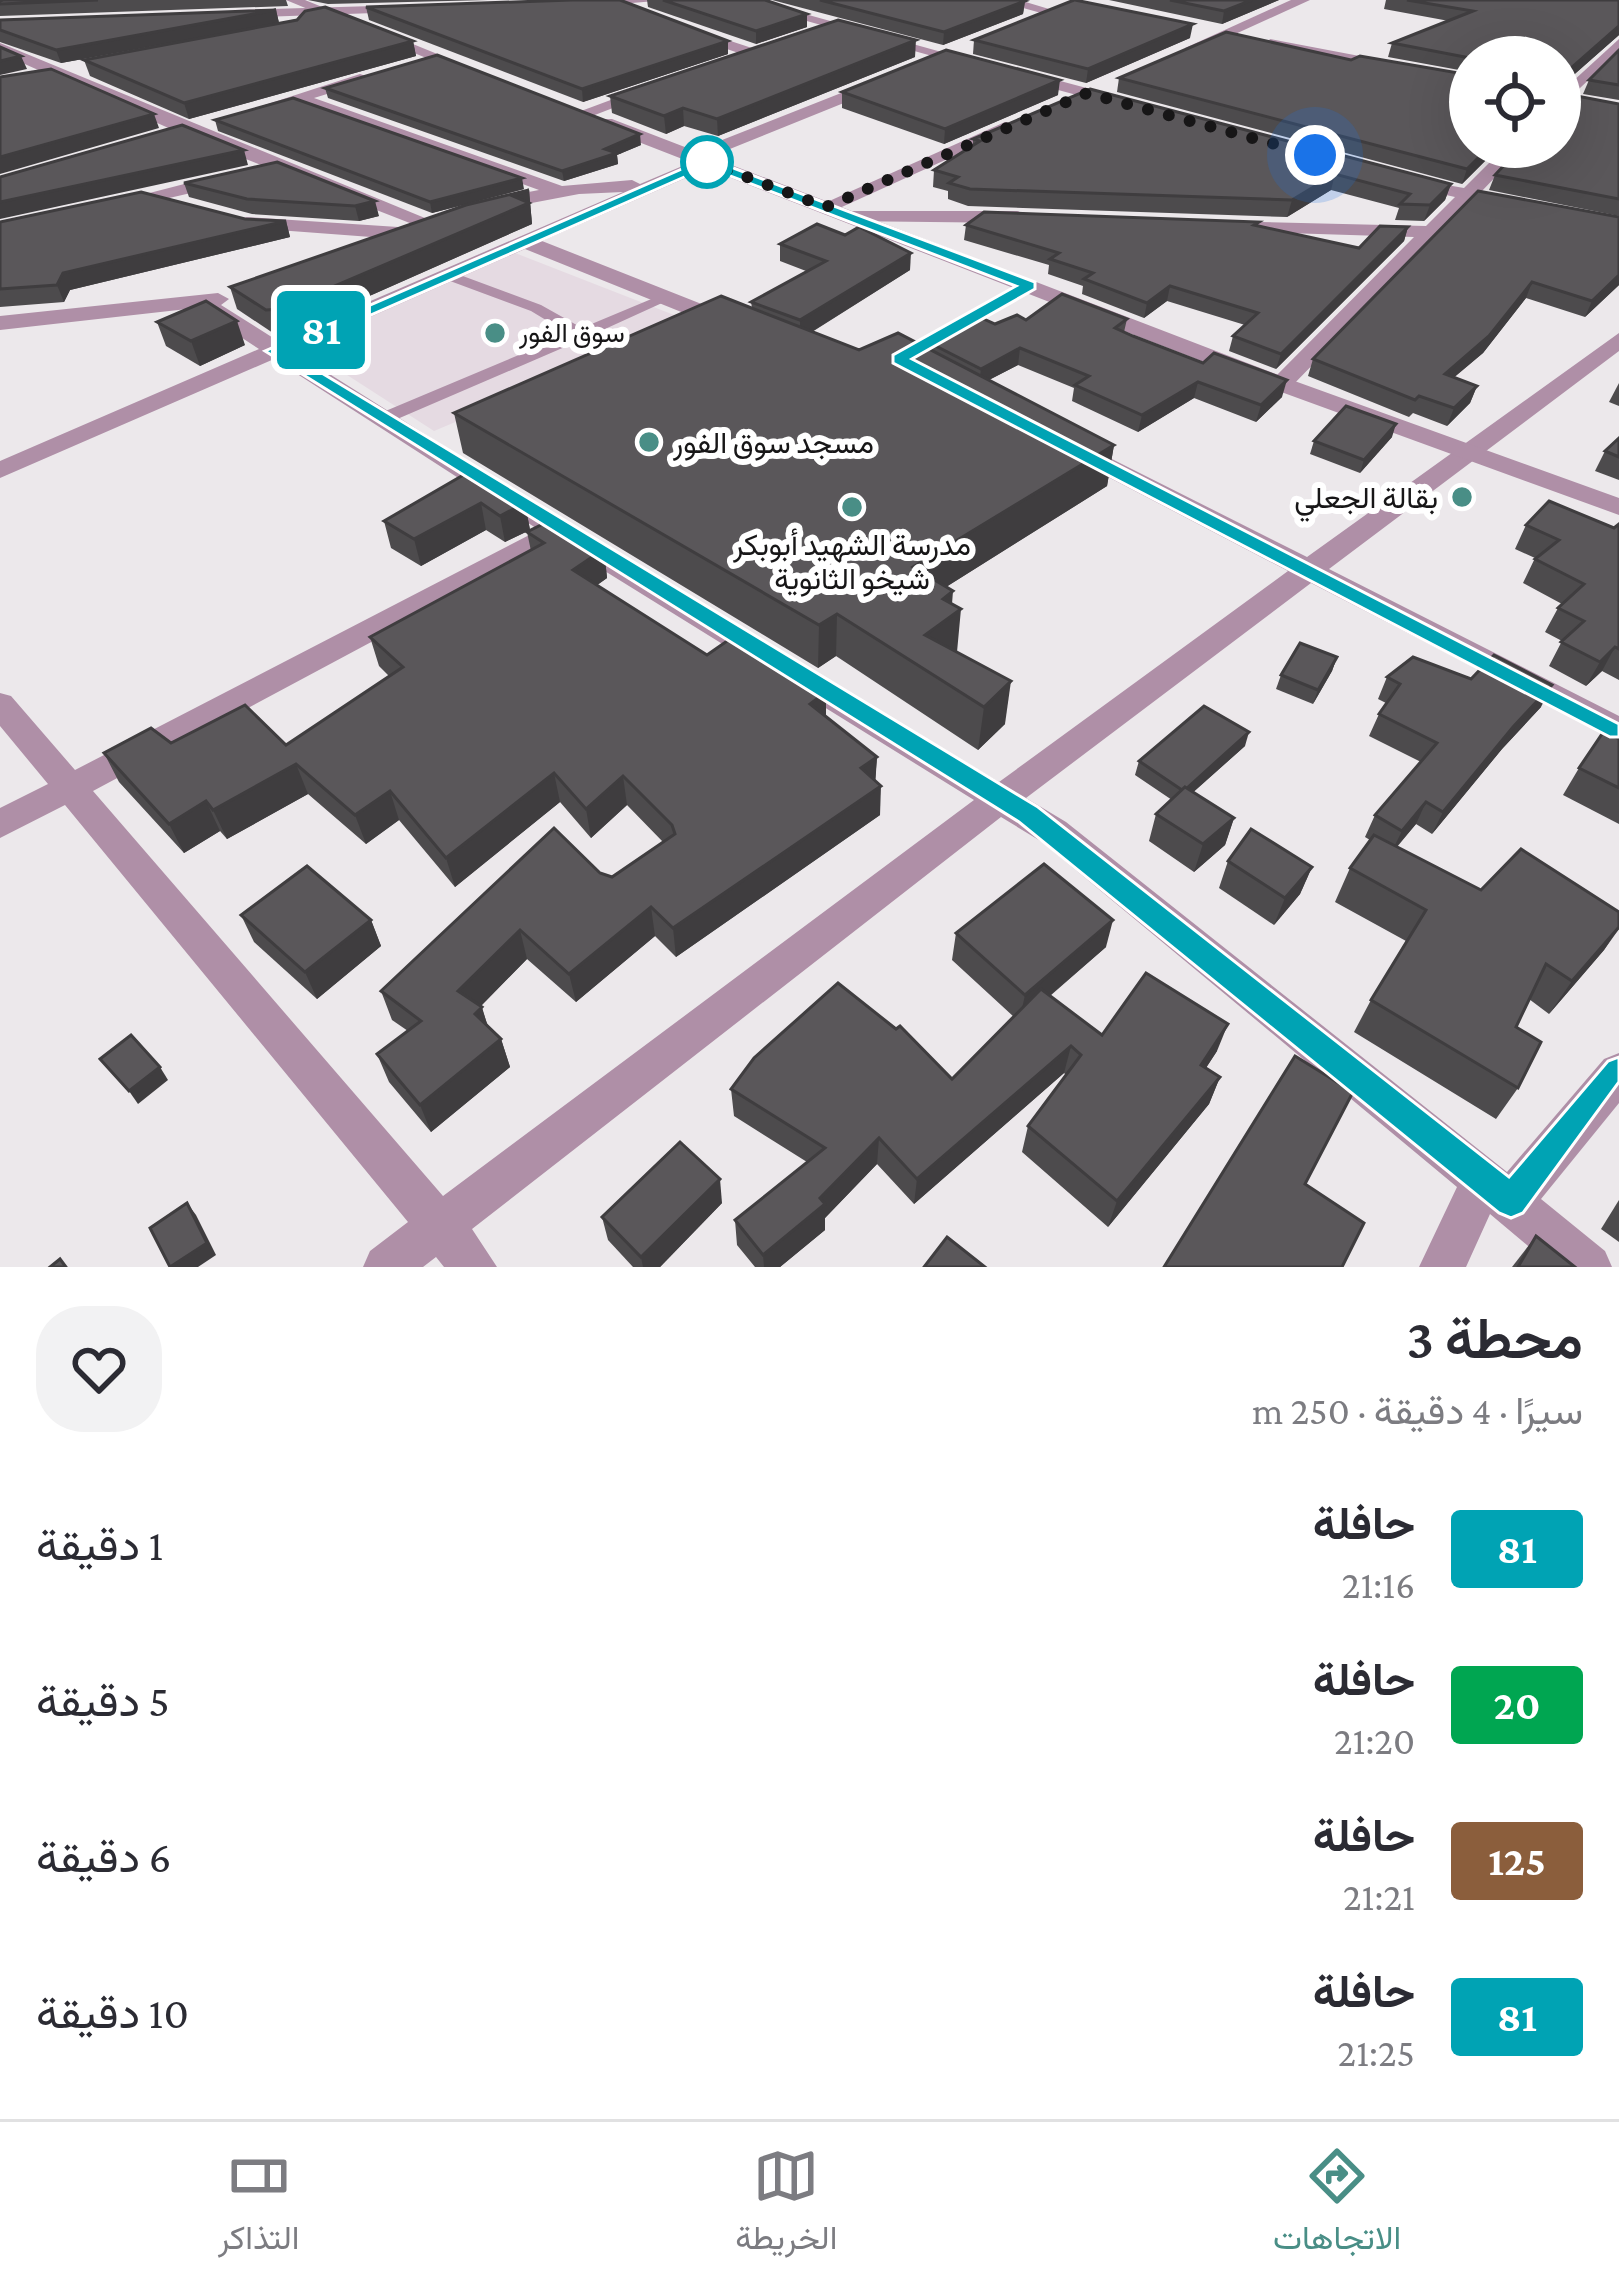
<!DOCTYPE html>
<html lang="ar">
<meta charset="utf-8">
<style>
:root{--surface:#fff;--page:#f2f2f3;--text:#2b2b33;--muted:#7c7c81;--line:#e1e1e2;--accent:#498e86}
body{margin:0;font-family:"Crimson Pro",Vazirmatn,serif;background:var(--page);color:var(--text);direction:rtl;height:100vh;display:flex;flex-direction:column;font-size:45px;white-space:nowrap}
*{box-sizing:border-box;margin:0}
p{font-size:39px;color:var(--muted)}
.icon{flex:none;width:66px;height:66px;fill:none;stroke:currentColor;stroke-width:2;stroke-linecap:round;stroke-linejoin:round}
.map{position:relative;height:1267px;overflow:hidden;direction:ltr}
.drawer{display:flex;flex-direction:column;background:var(--surface);flex:1}
.drawer>*{flex:none}
.badge{padding:0 24px;border-radius:9px;font-size:42px;line-height:78px}
.fabs{position:absolute;left:1449px;top:36px;display:grid;gap:24px}
.fabs a{display:grid;place-items:center;width:132px;height:132px;border-radius:50%;background:var(--surface);box-shadow:0 12px 48px #0002;font-size:60px}
.you{position:absolute;width:60px;height:60px;margin:-30px;border:9px solid #fff;border-radius:50%;background:#1a73e8;box-shadow:0 0 0 18px #1a73e833}
.map>.badge{position:absolute;translate:-50% -50%;box-shadow:0 0 0 6px #fff}
.round{display:grid;place-items:center;flex:none;width:126px;height:126px;border-radius:48px;background:var(--page)}
.headline{display:flex;align-items:center;justify-content:space-between;height:204px;padding:0 36px}
h1{font-size:57px;font-weight:600;line-height:90px}
ul{padding:0;list-style:none}
li{display:flex;align-items:center;gap:36px;height:156px;padding:0 36px}
li div{flex:1}
li b{display:block;font-size:45px}
li em{font-style:normal}
li .badge{min-width:132px;font-weight:700;text-align:center}
.menu{display:flex;justify-content:space-around;align-items:center;height:168px;border-top:3px solid var(--line);background:var(--surface);font-size:33px;color:var(--muted)}
.menu a{display:grid;justify-items:center;gap:6px}
.menu .selected{color:var(--accent)}
.map>svg:first-child{display:block}
.built{fill:#e5dae2}
.lines{fill:none;stroke-linecap:round;stroke-linejoin:round}
.service{fill:#af8fa7;fill-rule:evenodd}
.minor{fill:#af8fa7;fill-rule:evenodd}
.tertiary{fill:#af8fa7;fill-rule:evenodd}
.wall{fill:#4d4b4d}
.shaded-wall{fill:#3f3d3f}
.building{fill:#5a575a;stroke:#3f3d3f;stroke-width:3}
.line{fill:#00a3b4;stroke:#fff;stroke-width:3}
.walk{stroke:#171617;stroke-width:12;stroke-dasharray:0 21.6}
.stop-dot{fill:#fff;stroke:#00a3b4;stroke-width:6}
.poi-dot{fill:#498e86;stroke:#fff;stroke-width:4.5}
.labels{text-anchor:middle;dominant-baseline:central;stroke-width:12;stroke-linejoin:round;paint-order:stroke}
.far-poi-label{font-size:27px;fill:#171617;stroke:#fff;text-anchor:start}
.poi-label{font-size:30px;fill:#171617;stroke:#fff;text-anchor:start}
</style>
<div class="map">
<svg width="1619" height="1267" viewBox="0 0 1619 1267">
<rect width="100%" height="100%" fill="#ece8eb"/>
<polygon class="built" points="510,251 692,322 434,431 299,344"/>
<g class="lines">
<polygon class="service" points="442,272 452,272 541,305 582,328 661,295 673,298 594,334 631,356 631,362 619,362 581,340 388,423 376,423 376,415 569,334 531,311 442,278"/>
<g class="minor">
<polygon points="578,0 668,0 583,7"/>
<polygon points="732,0 755,0 981,63 968,66"/>
<polygon points="994,0 1019,0 1059,12 1052,16"/>
<polygon points="1291,0 1310,0 1198,51 1185,48"/>
<polygon points="408,5 403,12 235,18 228,14 235,10"/>
<polygon points="694,29 761,51 764,54 756,59 689,36"/>
<polygon points="1270,39 1470,77 1470,87 1265,46"/>
<polygon points="1619,39 1619,51 1560,107 1560,93"/>
<polygon points="0,43 437,223 420,227 182,134 0,53"/>
<polygon points="1019,70 1124,98 1126,101 1118,106 1013,78 1011,75"/>
<path d="M360,74L366,76V82L314,98L562,186L632,180L640,184L692,162L686,157L689,153L869,82H881V88L710,157L716,162L713,166L542,241L737,318V328H721L525,249L293,351L569,525L999,782L1288,571L1066,455V445H1084L1307,557L1619,333V351L1329,569L1619,716V742L1311,583L1026,798L1066,822L1507,1172L1604,1059L1619,1053V1103L1541,1199L1605,1251L1612,1267H1553L1490,1214L1466,1267H1419L1457,1187L1042,842L1001,817L472,1229L497,1267H444L436,1257L423,1267H363L370,1251L408,1222L65,805L0,838V808L48,784L0,726V693L11,696L75,770L539,530L274,359L0,478V461L259,349L196,308L0,330V316L218,293L229,299L221,305L278,341L623,192L579,194L490,211L480,205L483,201L539,190L297,103L257,115L249,110ZM558,542L974,800L443,1196L93,791Z"/>
<polygon points="643,88 657,91 587,118 573,114"/>
<polygon points="1005,122 1020,126 833,211 816,207"/>
<polygon points="1505,147 1524,147 1481,192 1520,201 1520,209 1472,201 1289,389 1273,389 1273,379 1414,237 1222,231 1212,225 1215,221 1426,226 1455,197 1406,186 1406,178 1464,188"/>
<polygon points="223,174 232,180 230,184 117,210 107,204"/>
<polygon points="850,211 1018,211 1028,217 1018,223 843,221 843,213"/>
<polygon points="246,217 398,227 408,233 398,239 239,227 236,223"/>
<polygon points="1022,282 1040,286 895,369 887,371 875,364"/>
</g>
<g class="tertiary">
<polygon points="286,0 305,0 479,71 465,74"/>
<polygon points="600,119 612,119 1289,379 1619,498 1619,515 1273,389 600,127"/>
</g>
</g>
<g class="wall">
<polygon points="3,0 286,0 288,6 0,16 0,1"/>
<polygon points="308,0 488,0 328,4"/>
<polygon points="647,0 765,0 807,14 807,27 756,44 648,7"/>
<polygon points="772,0 1021,0 1025,1 1023,14 943,45"/>
<polygon points="1109,0 1279,0 1222,24"/>
<polygon points="1386,0 1619,0 1619,35 1561,86 1561,93 1619,104 1619,216 1489,190 1495,175 1560,147 1560,57 1470,57 1470,72 1388,57 1392,43 1449,21 1384,9"/>
<polygon points="366,7 728,41 728,54 583,102 369,20"/>
<polygon points="276,10 279,23 61,63 0,42 0,20"/>
<polygon points="1190,38 1086,83 973,54 974,40"/>
<polygon points="413,41 416,56 189,119 90,76 84,60"/>
<polygon points="1619,49 1619,100 1583,94 1589,80"/>
<polygon points="915,57 718,136 684,126 666,134 612,113 610,96"/>
<polygon points="1351,60 1499,147 1462,184 1117,92 1119,78"/>
<polygon points="325,88 641,145 617,155 618,164 564,181 328,98"/>
<polygon points="842,92 1058,95 944,144 842,108"/>
<polygon points="215,120 524,189 432,213 218,131"/>
<polygon points="973,139 1451,184 1445,200 1424,221 1395,220 1399,208 1331,190 1287,217 968,206 948,199 948,191 933,187 934,170 973,146"/>
<polygon points="277,162 379,216 359,221 252,214 189,197 184,183"/>
<polygon points="529,190 532,224 288,332 273,333 237,309 230,287"/>
<polygon points="1619,217 1619,285 1585,317 1526,298 1483,353 1454,377 1477,386 1470,403 1447,426 1413,413 1409,417 1308,376 1313,359"/>
<polygon points="245,219 286,221 290,237 70,290 64,302 0,307 0,222"/>
<polygon points="1259,222 1258,225 1359,248 1408,227 1404,241 1276,369 1229,351 1233,336 1245,325 1167,301 1144,318 1082,294 1083,286 1048,274 1049,265 964,240 966,225"/>
<polygon points="780,244 910,270 812,332 859,350 927,348 928,342 995,324 1026,320 1127,319 1124,332 1282,397 1256,422 1194,398 1138,432 1072,401 1074,388 1018,365 989,380 1114,445 1107,486 946,587 952,604 956,652 1005,724 978,750 836,656 818,668 463,453 454,413 752,308 751,302 806,271 780,261"/>
<polygon points="157,322 245,345 200,366 166,346"/>
<polygon points="1619,383 1619,406 1609,402"/>
<polygon points="1392,437 1360,473 1310,454 1314,441"/>
<polygon points="1619,438 1619,480 1595,471 1605,451"/>
<polygon points="472,470 525,503 530,530 505,542 486,530 421,566 391,548 384,521"/>
<polygon points="1619,524 1619,680 1602,671 1586,686 1549,666 1562,641 1545,632 1558,608 1562,604 1523,583 1535,558 1515,549 1526,525 1614,528"/>
<polygon points="527,532 604,549 607,578 597,585 707,655 785,659 785,664 826,692 826,717 877,757 875,781 880,815 676,957 655,936 576,1002 527,959 481,1006 488,1026 501,1039 510,1067 431,1132 389,1082 377,1054 408,1031 392,1020 381,991 600,873 612,877 663,842 627,805 591,838 560,802 455,887 399,820 366,844 308,794 227,839 220,831 184,853 119,782 104,753 171,743 286,745 389,676 379,666 370,637 531,551"/>
<polygon points="1337,657 1332,671 1313,704 1276,689 1281,675"/>
<polygon points="1387,677 1541,707 1502,749 1432,834 1416,824 1397,847 1481,890 1619,912 1619,929 1604,950 1549,1014 1529,999 1516,1027 1518,1088 1496,1119 1354,1032 1371,1000 1406,941 1335,902 1350,868 1370,840 1365,837 1375,815 1421,762 1369,736 1379,714 1386,703 1378,699"/>
<polygon points="1619,739 1619,824 1563,795 1579,768"/>
<polygon points="1245,746 1193,792 1234,818 1225,845 1194,872 1149,841 1156,814 1172,800 1135,775 1139,761"/>
<polygon points="1228,861 1312,867 1300,894 1274,925 1219,888"/>
<polygon points="241,915 371,920 381,946 317,999 254,942"/>
<polygon points="956,933 1106,947 1050,996 1102,1035 1217,1051 1206,1068 1220,1077 1209,1104 1108,1227 1022,1152 1028,1126 1066,1075 1064,1073 914,1204 877,1164 825,1218 825,1230 780,1267 755,1267 737,1245 735,1220 807,1162 734,1116 731,1089 952,1079 1014,1017 952,960"/>
<polygon points="1619,1200 1619,1242 1601,1229"/>
<polygon points="722,1203 660,1267 633,1267 608,1240 602,1217"/>
<polygon points="1536,1236 1575,1267 1512,1267"/>
</g>
<g class="shaded-wall">
<polygon points="1252,0 1279,0 1222,24 1224,11"/>
<polygon points="1025,1 1023,14 943,45 944,32"/>
<polygon points="276,10 279,23 61,63 56,50"/>
<polygon points="807,14 807,27 756,44 756,31"/>
<polygon points="1193,24 1190,38 1086,83 1088,69"/>
<polygon points="1619,26 1619,35 1560,87 1562,76"/>
<polygon points="916,40 915,57 718,136 717,119"/>
<polygon points="413,41 416,56 189,119 184,103"/>
<polygon points="728,41 728,54 583,102 582,89"/>
<polygon points="21,56 27,69 0,75 0,61"/>
<polygon points="1060,80 1058,95 944,144 945,129"/>
<polygon points="683,108 684,126 666,134 664,116"/>
<polygon points="154,114 159,128 0,174 0,157"/>
<polygon points="640,134 641,145 617,155 618,164 564,181 562,171"/>
<polygon points="1489,147 1499,147 1462,184 1467,169"/>
<polygon points="244,150 248,165 0,219 0,202"/>
<polygon points="1335,174 1331,190 1287,217 1292,200"/>
<polygon points="522,178 524,189 432,213 430,202"/>
<polygon points="1451,184 1445,200 1424,221 1430,205"/>
<polygon points="529,190 532,224 288,332 281,309"/>
<polygon points="375,201 379,216 359,221 355,206"/>
<polygon points="286,221 290,237 70,290 64,302 57,285 63,273"/>
<polygon points="1408,227 1404,241 1276,369 1281,354"/>
<polygon points="911,253 910,270 800,339 800,320"/>
<polygon points="1619,275 1619,285 1585,317 1592,301"/>
<polygon points="1532,282 1526,298 1483,353 1438,391 1445,374"/>
<polygon points="1170,286 1167,301 1144,318 1147,303"/>
<polygon points="237,321 245,345 200,366 191,341"/>
<polygon points="1020,348 1018,365 979,385 981,369"/>
<polygon points="1287,380 1282,397 1256,422 1261,405"/>
<polygon points="1198,382 1194,398 1138,432 1142,415"/>
<polygon points="1477,386 1470,403 1447,426 1454,408"/>
<polygon points="1396,424 1392,437 1360,473 1364,460"/>
<polygon points="1114,445 1107,486 911,609 913,567"/>
<polygon points="481,503 486,530 421,566 414,539"/>
<polygon points="525,503 530,530 505,542 500,516"/>
<polygon points="604,549 607,578 578,599 573,570"/>
<polygon points="953,591 951,617 961,609 957,652 925,635 943,599"/>
<polygon points="837,614 836,656 818,668 819,625"/>
<polygon points="1615,647 1602,671 1586,686 1600,662"/>
<polygon points="1337,657 1332,671 1313,704 1318,690"/>
<polygon points="1011,681 1005,724 978,750 984,707"/>
<polygon points="1552,685 1541,707 1502,749 1432,834 1443,812 1513,727"/>
<polygon points="826,692 826,721 810,704"/>
<polygon points="1249,732 1245,746 1179,805 1183,791"/>
<polygon points="877,757 875,787 861,768"/>
<polygon points="296,764 308,794 227,839 213,810"/>
<polygon points="554,773 560,802 455,887 446,858"/>
<polygon points="623,776 627,805 591,838 586,809"/>
<polygon points="881,786 880,815 676,957 673,928"/>
<polygon points="390,791 399,820 366,844 355,815"/>
<polygon points="206,801 220,831 184,853 169,824"/>
<polygon points="1426,802 1416,824 1391,853 1402,831"/>
<polygon points="1234,818 1225,845 1194,872 1203,844"/>
<polygon points="1312,867 1300,894 1274,925 1285,898"/>
<polygon points="651,907 655,936 576,1002 569,974"/>
<polygon points="371,920 381,946 317,999 305,972"/>
<polygon points="1113,920 1106,947 1019,1022 1025,995"/>
<polygon points="1619,927 1604,950 1549,1014 1572,981"/>
<polygon points="520,930 527,959 468,1019 458,991"/>
<polygon points="482,1007 490,1035 475,1014"/>
<polygon points="1228,1024 1217,1051 1190,1092 1201,1065"/>
<polygon points="501,1039 510,1067 431,1132 420,1105"/>
<polygon points="1071,1046 1064,1073 914,1204 917,1179"/>
<polygon points="160,1067 168,1080 138,1104 129,1091"/>
<polygon points="1220,1077 1209,1104 1108,1227 1117,1201"/>
<polygon points="879,1138 877,1164 825,1218 825,1230 780,1267 764,1267 763,1255"/>
<polygon points="720,1179 722,1203 660,1267 643,1267 641,1257"/>
<polygon points="187,1203 196,1215 216,1255 198,1267 172,1267"/>
</g>
<g class="building">
<polygon points="3,0 98,0 0,4 0,1"/>
<polygon points="572,0 620,0 728,41 582,89 366,7"/>
<polygon points="663,0 765,0 807,14 756,31"/>
<polygon points="820,0 1021,0 1025,1 944,32"/>
<polygon points="1074,0 1075,0 1193,24 1088,69 974,40"/>
<polygon points="1170,0 1252,0 1224,11"/>
<polygon points="1407,0 1619,0 1619,26 1562,76 1561,93 1619,104 1619,199 1495,175 1521,147 1560,147 1560,57 1470,58 1392,43 1473,11"/>
<polygon points="325,7 413,41 184,103 84,60 297,20 305,11"/>
<polygon points="276,10 56,50 0,30 0,20"/>
<polygon points="838,20 916,40 717,119 683,108 664,116 610,96"/>
<polygon points="1226,32 1351,60 1360,56 1470,75 1470,147 1489,147 1467,169 1119,78"/>
<polygon points="0,47 21,56 0,61"/>
<polygon points="946,50 1060,80 945,129 842,92"/>
<polygon points="1619,50 1619,85 1589,80"/>
<polygon points="437,55 640,134 605,149 617,153 562,171 325,88"/>
<polygon points="51,69 154,114 0,157 0,77"/>
<polygon points="1090,89 1451,184 1430,205 1400,204 1410,194 1335,174 1292,200 970,189 949,183 958,177 934,170 980,141 973,139"/>
<polygon points="293,98 522,178 430,202 215,120"/>
<polygon points="182,125 244,150 0,202 0,177"/>
<polygon points="277,162 375,201 355,206 247,199 184,183"/>
<polygon points="529,190 513,196 529,203 281,309 266,310 230,287 466,205"/>
<polygon points="1478,191 1619,217 1619,275 1592,301 1532,282 1489,336 1445,374 1477,386 1454,408 1419,396 1415,400 1313,359"/>
<polygon points="141,192 245,219 286,221 63,273 57,285 0,289 0,222"/>
<polygon points="984,212 1259,222 1254,225 1359,248 1380,226 1408,227 1281,354 1233,336 1258,313 1170,286 1147,303 1084,279 1093,273 1050,259 1059,253 966,225"/>
<polygon points="817,224 845,235 859,227 911,253 800,320 751,302 826,261 780,244"/>
<polygon points="1062,294 1127,319 1115,328 1133,336 1203,363 1214,353 1287,380 1261,405 1198,382 1142,415 1075,385 1089,376 1020,348 981,369 928,342 977,316 995,324 1017,315 1026,320"/>
<polygon points="721,296 859,350 898,333 1114,445 913,567 953,591 943,599 961,609 925,635 1011,681 984,707 837,614 819,625 454,413"/>
<polygon points="206,301 237,321 191,341 157,322"/>
<polygon points="1346,406 1396,424 1364,460 1314,441"/>
<polygon points="1619,438 1619,457 1605,451"/>
<polygon points="472,470 525,503 500,516 481,503 414,539 384,521"/>
<polygon points="1549,501 1614,528 1619,524 1619,649 1615,647 1600,662 1561,642 1584,621 1558,608 1584,584 1535,559 1559,540 1526,525"/>
<polygon points="553,519 604,549 573,570 707,655 740,632 785,659 781,662 826,692 810,704 877,757 861,768 881,786 673,928 651,907 569,974 520,930 458,991 482,1007 475,1014 501,1039 420,1105 377,1054 421,1021 381,991 554,828 600,873 612,877 675,834 672,825 623,776 586,809 554,773 446,858 390,791 355,815 296,764 213,810 206,801 169,824 104,753 151,728 171,743 245,705 286,745 403,667 370,637 544,543 527,532"/>
<polygon points="1300,643 1337,657 1318,690 1281,675"/>
<polygon points="1494,655 1552,685 1513,727 1443,812 1426,802 1402,831 1375,815 1437,743 1379,714 1400,684 1387,677 1413,657 1471,679"/>
<polygon points="1204,706 1249,732 1187,788 1182,790 1139,761"/>
<polygon points="1604,731 1619,739 1619,788 1579,768"/>
<polygon points="1185,787 1234,818 1203,844 1156,814"/>
<polygon points="1251,829 1312,867 1285,898 1228,861"/>
<polygon points="1374,835 1481,890 1521,849 1619,912 1619,927 1572,981 1546,964 1516,1027 1541,1042 1518,1088 1371,1000 1426,910 1350,868"/>
<polygon points="1044,864 1113,920 1025,995 956,933"/>
<polygon points="307,866 371,920 305,972 241,915"/>
<polygon points="1146,973 1228,1024 1201,1065 1220,1077 1117,1201 1028,1126 1081,1055 1071,1046 917,1179 879,1138 820,1198 825,1204 763,1255 735,1220 825,1148 731,1089 754,1058 838,983 896,1029 900,1026 952,1079 1041,989 1102,1035"/>
<polygon points="131,1035 160,1067 129,1091 100,1059"/>
<polygon points="1295,1056 1353,1092 1305,1184 1364,1223 1342,1267 1164,1267"/>
<polygon points="680,1142 720,1179 641,1257 602,1217"/>
<polygon points="187,1203 207,1243 170,1267 150,1228"/>
<polygon points="1536,1236 1575,1267 1518,1267"/>
<polygon points="947,1237 985,1267 924,1267"/>
<polygon points="60,1259 66,1267 50,1267"/>
</g>
<polygon class="line" points="707,158 1035,282 1035,289 912,359 1619,724 1619,737 1610,737 893,363 893,355 1016,286 707,167 287,352 1038,807 1509,1177 1608,1061 1619,1057 1619,1082 1523,1213 1511,1218 1499,1213 1019,822 265,351"/>
<g class="lines">
<polyline class="walk" points="707,162 826,207 1087,93 1315,155"/>
</g>
<circle class="stop-dot" cx="707" cy="162" r="24"/>
<g class="poi-dot">
<circle cx="495" cy="333" r="12"/>
<circle cx="649" cy="442" r="12"/>
<circle cx="1462" cy="497" r="12"/>
<circle cx="852" cy="507" r="12"/>
</g>
<g class="labels">
<g class="far-poi-label">
<text x="519" y="333">سوق الفور</text>
</g>
<g class="poi-label">
<text x="673" y="442">مسجد سوق الفور</text>
<text x="1438" y="497" text-anchor="end">بقالة الجعلي</text>
<text x="852" y="544" text-anchor="middle">مدرسة الشهيد أبوبكر<tspan x="852" dy="34">شيخو الثانوية</tspan></text>
</g>
</g>
</svg>
<div class="fabs">
<a><svg class="icon" aria-label="locate" viewBox="0 0 24 24"><circle cx="12" cy="12" r="6"/><path d="M12 2v4M12 18v4M2 12h4M18 12h4"/></svg></a>
</div>
<div class="you" style="left:1315px;top:155px"></div>
<b class="badge" style="left:321px;top:330px;background:#00a3b4;color:#fff">81</b>
</div>
<section class="drawer">
<div class="headline"><div><h1>محطة 3</h1><p>سيرًا · 4 دقيقة · 250 m</p></div><a class="round"><svg class="icon" aria-label="heart" viewBox="0 0 24 24"><path d="M12 20l-8-8c-3-5 5-10 8-4 3-6 11-1 8 4z"/></svg></a></div>
<ul>
<li><span class="badge" style="background:#00a3b4;color:#fff">81</span><div><b>حافلة</b><p>21:16</p></div><em>1 دقيقة</em></li>
<li><span class="badge" style="background:#00a651;color:#fff">20</span><div><b>حافلة</b><p>21:20</p></div><em>5 دقيقة</em></li>
<li><span class="badge" style="background:#8b5e3c;color:#fff">125</span><div><b>حافلة</b><p>21:21</p></div><em>6 دقيقة</em></li>
<li><span class="badge" style="background:#00a3b4;color:#fff">81</span><div><b>حافلة</b><p>21:25</p></div><em>10 دقيقة</em></li>
</ul>
</section>
<nav class="menu">
<a class="selected"><svg class="icon" aria-label="directions" viewBox="0 0 24 24"><path d="M12 3l9 9-9 9-9-9zM9 14v-3h6M13 9l2 2-2 2"/></svg>الاتجاهات</a>
<a><svg class="icon" aria-label="map" viewBox="0 0 24 24"><path d="M3 6l6-2 6 2 6-2v14l-6 2-6-2-6 2zM9 4v14M15 6v14"/></svg>الخريطة</a>
<a><svg class="icon" aria-label="tickets" viewBox="0 0 24 24"><path d="M3 7h18v10H3zM15 7v10"/></svg>التذاكر</a>
</nav>
